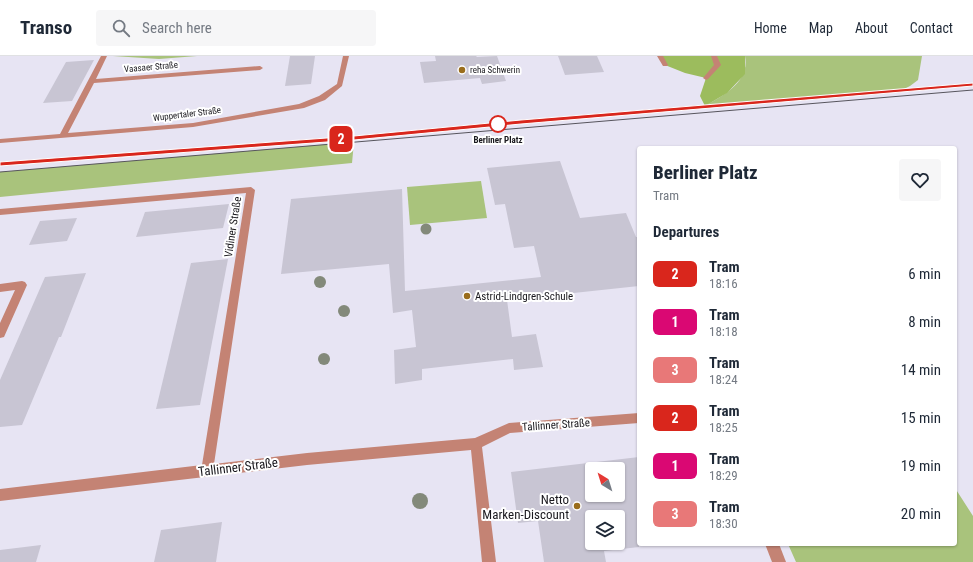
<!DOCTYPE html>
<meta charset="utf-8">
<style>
:root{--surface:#fff;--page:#f6f6f7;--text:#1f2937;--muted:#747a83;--line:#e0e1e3}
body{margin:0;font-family:"Roboto Condensed",sans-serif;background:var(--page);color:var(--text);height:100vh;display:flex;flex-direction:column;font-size:15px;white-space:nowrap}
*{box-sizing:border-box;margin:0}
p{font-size:13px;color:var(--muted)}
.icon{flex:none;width:22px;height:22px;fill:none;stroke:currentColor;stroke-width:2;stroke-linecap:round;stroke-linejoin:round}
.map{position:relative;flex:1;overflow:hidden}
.panel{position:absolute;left:637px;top:90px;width:320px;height:400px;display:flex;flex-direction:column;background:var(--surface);border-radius:4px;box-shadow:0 1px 3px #0004}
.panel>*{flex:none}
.badge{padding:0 8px;border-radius:6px;font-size:14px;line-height:26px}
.needle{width:26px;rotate:322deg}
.fabs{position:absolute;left:585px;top:406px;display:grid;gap:8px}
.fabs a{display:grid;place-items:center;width:40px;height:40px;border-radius:4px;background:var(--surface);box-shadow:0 1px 3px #0004;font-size:20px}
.map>.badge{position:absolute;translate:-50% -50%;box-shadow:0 0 0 2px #fff}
h2{padding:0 16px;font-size:15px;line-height:36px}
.round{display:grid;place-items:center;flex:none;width:42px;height:42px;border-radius:4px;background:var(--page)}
.overview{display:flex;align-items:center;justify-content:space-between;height:68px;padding:0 16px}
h1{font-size:19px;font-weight:800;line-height:30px}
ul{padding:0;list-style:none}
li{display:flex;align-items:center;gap:12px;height:48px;padding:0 16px}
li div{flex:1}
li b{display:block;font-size:15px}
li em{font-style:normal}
li .badge{min-width:44px;font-weight:700;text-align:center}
header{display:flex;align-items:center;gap:24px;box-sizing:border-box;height:56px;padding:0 20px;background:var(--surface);border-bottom:1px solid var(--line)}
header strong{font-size:19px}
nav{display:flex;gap:22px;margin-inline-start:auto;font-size:14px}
.search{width:280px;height:36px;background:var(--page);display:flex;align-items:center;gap:10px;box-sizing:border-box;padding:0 14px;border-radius:4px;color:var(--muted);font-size:15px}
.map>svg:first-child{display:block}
.green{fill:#a9c37c}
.forest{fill:#9cbc5d}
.building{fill:#c8c5d3;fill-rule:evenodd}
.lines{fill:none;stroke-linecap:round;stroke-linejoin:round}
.minor{fill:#c48374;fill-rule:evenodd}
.tram{stroke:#57555d;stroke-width:1}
.tree{fill:#83897a}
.line{fill:#d9261c;stroke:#fff}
.poi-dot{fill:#9a6d1c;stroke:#fff;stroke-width:1.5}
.stop-dot{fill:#fff;stroke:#d9261c;stroke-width:2}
.labels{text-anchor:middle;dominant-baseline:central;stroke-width:4;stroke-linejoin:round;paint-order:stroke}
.far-street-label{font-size:9px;fill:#19181d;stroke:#fff}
.far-poi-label{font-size:9px;fill:#19181d;stroke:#fff;text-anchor:start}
.far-stop-label{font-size:9px;font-weight:bold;fill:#19181d;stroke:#fff}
.street-label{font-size:11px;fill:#19181d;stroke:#fff}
.poi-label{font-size:11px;fill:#19181d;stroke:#fff;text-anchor:start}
.near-street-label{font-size:13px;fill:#19181d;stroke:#fff}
.near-poi-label{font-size:13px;fill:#19181d;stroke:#fff;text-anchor:end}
</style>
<header>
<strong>Transo</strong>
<div class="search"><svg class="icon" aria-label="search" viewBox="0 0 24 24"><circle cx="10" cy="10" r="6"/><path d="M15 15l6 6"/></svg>Search here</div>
<nav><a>Home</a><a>Map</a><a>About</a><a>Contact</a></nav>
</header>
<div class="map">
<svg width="973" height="506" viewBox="0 0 973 506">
<rect width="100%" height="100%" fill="#e7e4f3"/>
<g class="green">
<polygon points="113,0 197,0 159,3"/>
<path d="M745,0H922L918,24L910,30L900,35L705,50C724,39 750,26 745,0Z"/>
<polygon points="354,86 352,107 0,141 0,116"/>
<polygon points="481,125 487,162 410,169 407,131"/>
<polygon points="955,432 973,460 973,506 796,506 788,488 955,488"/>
</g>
<polygon class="forest" points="660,0 745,0 745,18 727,37 705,50 700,40 706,22 685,17 665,9"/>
<g class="building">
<polygon points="290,0 315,0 311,28 285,30"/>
<polygon points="435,0 476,0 477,1 497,0 506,25 482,28 480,22 424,27 420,6 436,5"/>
<polygon points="558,0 597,0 604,16 565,19"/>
<polygon points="94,4 72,45 43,47 66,6"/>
<polygon points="560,105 580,162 626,157 636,181 639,181 639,230 507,244 512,281 536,278 543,311 514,314 513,303 422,313 422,324 395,328 394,294 416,291 412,254 393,257 389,208 281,218 291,143 402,133 405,235 541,221 534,190 514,192 505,148 495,149 487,112"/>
<polygon points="229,148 223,172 136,181 145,156"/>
<polygon points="77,162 67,185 29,189 40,165"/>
<polygon points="228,203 200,349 156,353 191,207"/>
<polygon points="86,217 61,281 59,281 22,369 0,371 0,324 45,221"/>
<path d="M639,401V491L604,495L606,506H544L538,465L518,467L511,416ZM592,413H618V439H592ZM592,461H618V487H592Z"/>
<polygon points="222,466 216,506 154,506 161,474"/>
<polygon points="41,489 36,506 0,506 0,494"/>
</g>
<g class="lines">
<g class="minor">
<polygon points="101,0 107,0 96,23 260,10 263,12 260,14 94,27 68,77 193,67 299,48 319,40 337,28 343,0 349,0 342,30 325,44 304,52 193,71 0,87 0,83 60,78"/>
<polygon points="657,0 663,0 668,9 667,10 663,10"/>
<polygon points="711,0 717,0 721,9 708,23 706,24 703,22 714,9"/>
<polygon points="251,131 255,134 214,408 307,397 475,382 509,367 639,357 639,367 510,377 482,391 496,506 482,506 471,394 307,409 0,445 0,433 202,409 246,137 0,159 0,153"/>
<polygon points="22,225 25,226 27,229 4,281 0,282 0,267 15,234 0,236 0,228"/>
<polygon points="765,488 779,488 786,506 772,506"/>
</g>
<g class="tram">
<polyline points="674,53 801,43"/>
<polyline points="0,108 211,92"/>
<polyline points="0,116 973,34"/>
</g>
</g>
<g class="tree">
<circle cx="426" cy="173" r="5.5"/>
<circle cx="320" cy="226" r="6"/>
<circle cx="344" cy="255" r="6"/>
<circle cx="324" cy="303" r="6"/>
<circle cx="420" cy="445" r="8"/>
</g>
<polygon class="line" points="973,27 973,30 521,68 354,84 0,110 0,106 354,80 521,64"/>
<g class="poi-dot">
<circle cx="462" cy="14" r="4"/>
<circle cx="467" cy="240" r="4"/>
<circle cx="577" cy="450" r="4"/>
</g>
<circle class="stop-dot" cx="498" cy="68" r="8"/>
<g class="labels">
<g class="far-street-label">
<text transform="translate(151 11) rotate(-5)">Vaasaer Straße</text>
<text transform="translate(187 58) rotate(-7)">Wuppertaler Straße</text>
</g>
<g class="far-poi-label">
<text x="470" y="14">reha Schwerin</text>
</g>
<g class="far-stop-label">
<text x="498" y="84">Berliner Platz</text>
</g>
<g class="street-label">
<text transform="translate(233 171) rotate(-81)">Vidiner Straße</text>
<text transform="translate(556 369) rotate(-4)">Tallinner Straße</text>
</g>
<g class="poi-label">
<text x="475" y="240">Astrid-Lindgren-Schule</text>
</g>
<g class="near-street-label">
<text transform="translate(238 411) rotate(-7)">Tallinner Straße</text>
</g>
<g class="near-poi-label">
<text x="569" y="443">Netto<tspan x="569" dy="15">Marken-Discount</tspan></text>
</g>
</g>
</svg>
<div class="fabs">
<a><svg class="needle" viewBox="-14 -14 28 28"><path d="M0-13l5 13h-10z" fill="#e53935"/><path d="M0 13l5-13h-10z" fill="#747a83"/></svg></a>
<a><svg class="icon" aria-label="layers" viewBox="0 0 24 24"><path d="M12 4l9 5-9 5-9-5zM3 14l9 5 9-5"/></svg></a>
</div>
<b class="badge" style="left:341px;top:83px;background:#d9261c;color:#fff">2</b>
<section class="panel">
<div class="overview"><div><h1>Berliner Platz</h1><p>Tram</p></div><a class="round"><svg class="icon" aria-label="heart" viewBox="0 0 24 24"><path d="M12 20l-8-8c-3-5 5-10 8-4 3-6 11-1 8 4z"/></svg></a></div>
<h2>Departures</h2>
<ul>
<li><span class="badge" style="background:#d9261c;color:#fff">2</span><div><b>Tram</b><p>18:16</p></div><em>6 min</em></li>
<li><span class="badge" style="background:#da0873;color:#fff">1</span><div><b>Tram</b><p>18:18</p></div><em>8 min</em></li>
<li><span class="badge" style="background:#e87878;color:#fff">3</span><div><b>Tram</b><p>18:24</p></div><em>14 min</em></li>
<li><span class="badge" style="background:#d9261c;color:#fff">2</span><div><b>Tram</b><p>18:25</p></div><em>15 min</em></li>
<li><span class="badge" style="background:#da0873;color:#fff">1</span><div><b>Tram</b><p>18:29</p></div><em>19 min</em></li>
<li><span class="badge" style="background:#e87878;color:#fff">3</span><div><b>Tram</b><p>18:30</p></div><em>20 min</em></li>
</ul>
</section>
</div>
